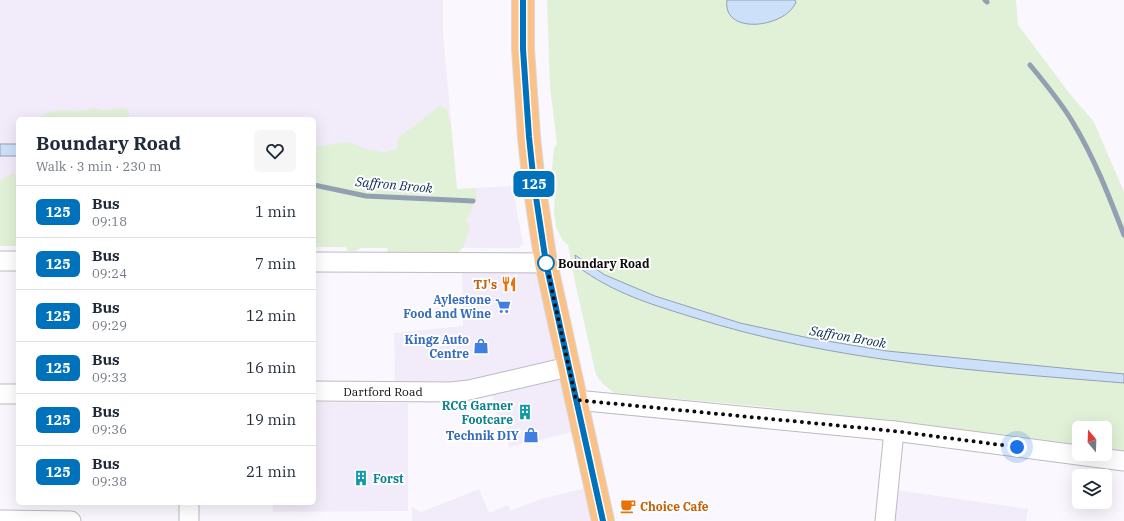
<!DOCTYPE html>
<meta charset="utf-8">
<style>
:root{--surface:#fff;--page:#f6f6f7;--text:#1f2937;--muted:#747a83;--line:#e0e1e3}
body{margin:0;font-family:"IBM Plex Serif",serif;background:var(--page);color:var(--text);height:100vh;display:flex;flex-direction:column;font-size:15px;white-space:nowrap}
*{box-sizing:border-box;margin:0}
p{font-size:13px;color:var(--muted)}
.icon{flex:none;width:22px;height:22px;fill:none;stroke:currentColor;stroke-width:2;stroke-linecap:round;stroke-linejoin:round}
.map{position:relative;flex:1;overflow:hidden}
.drawer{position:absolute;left:16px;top:117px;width:300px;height:388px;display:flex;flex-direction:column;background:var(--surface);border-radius:6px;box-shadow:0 4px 16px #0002}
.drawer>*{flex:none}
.badge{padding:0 8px;border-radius:6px;font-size:14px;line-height:26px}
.needle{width:26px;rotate:341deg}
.tools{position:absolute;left:1072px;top:421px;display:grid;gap:8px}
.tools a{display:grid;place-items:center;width:40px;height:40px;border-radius:6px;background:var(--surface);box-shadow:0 4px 16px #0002;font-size:20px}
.you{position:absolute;width:20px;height:20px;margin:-10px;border:3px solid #fff;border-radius:50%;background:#1a73e8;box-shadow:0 0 0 6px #1a73e833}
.map>.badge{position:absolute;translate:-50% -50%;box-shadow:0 0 0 2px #fff}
.round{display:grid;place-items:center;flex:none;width:42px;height:42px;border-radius:6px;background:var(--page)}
.overview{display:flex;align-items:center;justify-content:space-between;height:68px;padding:0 20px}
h1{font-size:19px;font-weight:800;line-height:30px}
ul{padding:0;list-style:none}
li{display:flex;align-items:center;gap:12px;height:52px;padding:0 20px;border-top:1px solid var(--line)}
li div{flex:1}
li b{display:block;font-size:15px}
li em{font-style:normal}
li .badge{min-width:44px;font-weight:700;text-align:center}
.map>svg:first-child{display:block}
.built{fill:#f2ebf9}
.green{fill:#e1f1d7}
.water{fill:#cce0f9;stroke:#93a0b2}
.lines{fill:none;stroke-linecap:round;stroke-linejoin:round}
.stream{stroke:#93a0b2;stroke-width:5}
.street-casing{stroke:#bebac1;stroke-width:21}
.primary-casing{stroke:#d8d8d8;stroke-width:24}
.street{stroke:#fff;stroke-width:19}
.primary{stroke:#fac289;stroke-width:22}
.line-casing{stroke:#fff;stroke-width:9}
.line{stroke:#0072bc;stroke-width:6}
.walk{stroke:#0d0b0e;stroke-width:4;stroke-dasharray:0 7.2}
.stop-dot{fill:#fff;stroke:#0072bc;stroke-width:2}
.labels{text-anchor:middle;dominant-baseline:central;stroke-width:4;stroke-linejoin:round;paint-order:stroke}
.stop-label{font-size:12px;font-weight:bold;fill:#0d0b0e;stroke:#fff;text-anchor:start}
.food-label{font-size:12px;font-weight:bold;fill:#c56008;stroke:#fff;text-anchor:end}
.shop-label{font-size:12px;font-weight:bold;fill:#366cbe;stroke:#fff;text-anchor:end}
.street-label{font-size:12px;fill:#0d0b0e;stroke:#fff}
.culture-label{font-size:12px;font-weight:bold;fill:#0d838f;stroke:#fff;text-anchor:end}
.water-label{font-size:13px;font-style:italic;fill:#072950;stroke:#fff}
</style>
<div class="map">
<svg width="1124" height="521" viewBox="0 0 1124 521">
<rect width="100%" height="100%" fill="#fbf7fe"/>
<g class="built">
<polygon points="0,0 443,0 443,32 457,189 512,186 523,243 519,248 314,247 314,119 18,119 18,144 0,144"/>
<rect x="0" y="156" width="18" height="90"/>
<polygon points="462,270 532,270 537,274 556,357 552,362 457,383 395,384 394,333 463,326"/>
<polygon points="556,378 562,382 573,432 509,447 507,424 499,425 492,394"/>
<polygon points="314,402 408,403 408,511 273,512 273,503 314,503"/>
<polygon points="585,488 592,521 412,521 412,507 421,512 479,489 489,513 508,505 510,511 541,499"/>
<polygon points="896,490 1028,509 1026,521 893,521"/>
</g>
<g class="green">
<polygon points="547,0 1016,0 1018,25 1070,94 1094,122 1124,192 1124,452 1105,450 1105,428 1079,428 1079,446 767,407 614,393 603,384 596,375 575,282 568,245 563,241 556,227 554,211 555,195 551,180 554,148 557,144 550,87"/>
<polygon points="440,106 447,109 449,121 451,126 457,189 476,188 477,199 466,220 470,227 464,246 459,252 448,256 388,253 387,248 360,248 356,251 348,251 346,247 314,247 314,147 348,142 366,149 384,152 397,149 398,138"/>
<path d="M96,108C107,115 119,104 129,111V119H37C48,109 63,110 77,111C83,111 90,109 96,108Z"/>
<polygon points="13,173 17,177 18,180 18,246 0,246 0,180"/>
</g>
<g class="water">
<path d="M727,0H795L796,2C786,28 722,36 727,0Z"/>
<rect x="0" y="144" width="18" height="12"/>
<path d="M575,255L605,275L655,296L740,323L809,338L887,351L1124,374V383C978,371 833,362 692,317C650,304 613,293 577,266Z"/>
</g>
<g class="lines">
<g class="stream">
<polyline points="985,0 987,2"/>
<path d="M1030,65C1045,83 1060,101 1072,121C1094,157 1109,196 1124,235"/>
<polyline points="314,185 366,196 473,201"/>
</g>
<defs>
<g id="street">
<polyline points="0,261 18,261"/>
<polyline points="314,262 546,263"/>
<polyline points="314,391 451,392 469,390 568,367"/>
<polyline points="0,394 18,394"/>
<polyline points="576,400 894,431 1124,461"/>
<polyline points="0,520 71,521"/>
<polyline points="189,521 189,503"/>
<polyline points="885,521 894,431"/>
</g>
<polyline id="primary" points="523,0 523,49 529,137 534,184 546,263 603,521"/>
</defs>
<use href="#street" class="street-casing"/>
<use href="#primary" class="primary-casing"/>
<use href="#street" class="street"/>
<use href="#primary" class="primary"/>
</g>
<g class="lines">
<defs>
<polyline id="line" points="523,0 523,49 529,137 534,184 546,263 603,521"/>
</defs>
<use href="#line" class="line-casing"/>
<use href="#line" class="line"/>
<polyline class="walk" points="546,263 576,400 894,431 1017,447"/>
</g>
<defs>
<symbol id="restaurant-bare" viewBox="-9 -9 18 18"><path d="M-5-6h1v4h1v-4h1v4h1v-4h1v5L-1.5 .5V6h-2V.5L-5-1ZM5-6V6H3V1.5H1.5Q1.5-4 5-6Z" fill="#e8710a" stroke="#fff" stroke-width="2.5" paint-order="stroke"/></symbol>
<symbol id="supermarket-bare" viewBox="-9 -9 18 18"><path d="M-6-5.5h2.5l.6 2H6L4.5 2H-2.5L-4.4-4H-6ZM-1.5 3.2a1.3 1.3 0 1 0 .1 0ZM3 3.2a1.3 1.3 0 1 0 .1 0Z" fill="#3f7fe0" stroke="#fff" stroke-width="2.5" paint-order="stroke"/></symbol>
<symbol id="shop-bare" viewBox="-9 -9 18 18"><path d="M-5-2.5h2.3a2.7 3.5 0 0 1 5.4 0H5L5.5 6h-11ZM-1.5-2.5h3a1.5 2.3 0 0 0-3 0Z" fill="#3f7fe0" stroke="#fff" stroke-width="2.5" paint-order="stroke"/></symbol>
<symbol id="building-bare" viewBox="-9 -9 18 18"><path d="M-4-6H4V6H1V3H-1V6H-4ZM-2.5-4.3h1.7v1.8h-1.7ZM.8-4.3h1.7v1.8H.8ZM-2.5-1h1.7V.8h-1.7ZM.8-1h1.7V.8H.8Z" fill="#0f9aa8" stroke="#fff" stroke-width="2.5" paint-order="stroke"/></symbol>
<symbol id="cafe-bare" viewBox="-9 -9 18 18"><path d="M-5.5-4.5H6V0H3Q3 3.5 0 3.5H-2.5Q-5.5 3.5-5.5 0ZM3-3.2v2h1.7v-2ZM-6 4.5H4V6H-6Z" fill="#e8710a" stroke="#fff" stroke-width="2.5" paint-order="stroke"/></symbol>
</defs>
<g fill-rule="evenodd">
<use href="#restaurant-bare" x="498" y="273" width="22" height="22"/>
<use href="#supermarket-bare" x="492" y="295" width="22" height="22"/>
<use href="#shop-bare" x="470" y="335" width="22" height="22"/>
<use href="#building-bare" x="514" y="401" width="22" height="22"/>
<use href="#shop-bare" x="520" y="424" width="22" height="22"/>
<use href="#building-bare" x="350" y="467" width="22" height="22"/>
<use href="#cafe-bare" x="617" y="495" width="22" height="22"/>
</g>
<circle class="stop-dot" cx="546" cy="263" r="8"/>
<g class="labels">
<g class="stop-label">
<text x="558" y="263">Boundary Road</text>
</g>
<g class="food-label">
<text x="497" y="284">TJ's</text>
<text x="640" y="506" text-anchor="start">Choice Cafe</text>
</g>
<g class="shop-label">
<text x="491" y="299">Aylestone<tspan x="491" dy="14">Food and Wine</tspan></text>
<text x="469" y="339">Kingz Auto<tspan x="469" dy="14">Centre</tspan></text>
<text x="519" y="435">Technik DIY</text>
</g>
<g class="street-label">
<text x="383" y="391">Dartford Road</text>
</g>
<g class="culture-label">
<text x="513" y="405">RCG Garner<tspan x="513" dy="14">Footcare</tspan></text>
<text x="373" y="478" text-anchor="start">Forst</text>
</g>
<g class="water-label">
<text transform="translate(394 185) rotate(5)">Saffron Brook</text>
<text transform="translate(848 337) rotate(10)">Saffron Brook</text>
</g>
</g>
</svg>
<div class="tools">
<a><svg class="needle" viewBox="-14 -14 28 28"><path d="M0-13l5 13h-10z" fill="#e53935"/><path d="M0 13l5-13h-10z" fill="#747a83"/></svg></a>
<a><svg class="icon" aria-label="layers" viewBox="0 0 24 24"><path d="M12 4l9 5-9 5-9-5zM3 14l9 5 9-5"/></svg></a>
</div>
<div class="you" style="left:1017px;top:447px"></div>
<b class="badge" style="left:534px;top:184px;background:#0072bc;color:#fff">125</b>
<section class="drawer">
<div class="overview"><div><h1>Boundary Road</h1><p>Walk · 3 min · 230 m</p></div><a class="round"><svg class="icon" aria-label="heart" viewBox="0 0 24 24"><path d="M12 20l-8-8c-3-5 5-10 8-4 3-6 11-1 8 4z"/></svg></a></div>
<ul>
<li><span class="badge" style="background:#0072bc;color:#fff">125</span><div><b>Bus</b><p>09:18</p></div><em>1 min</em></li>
<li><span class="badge" style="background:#0072bc;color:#fff">125</span><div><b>Bus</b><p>09:24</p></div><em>7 min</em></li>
<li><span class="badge" style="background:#0072bc;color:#fff">125</span><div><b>Bus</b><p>09:29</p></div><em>12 min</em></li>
<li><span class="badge" style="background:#0072bc;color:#fff">125</span><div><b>Bus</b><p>09:33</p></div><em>16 min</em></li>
<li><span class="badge" style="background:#0072bc;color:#fff">125</span><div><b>Bus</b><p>09:36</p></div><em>19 min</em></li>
<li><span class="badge" style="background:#0072bc;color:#fff">125</span><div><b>Bus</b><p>09:38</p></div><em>21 min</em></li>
</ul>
</section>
</div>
